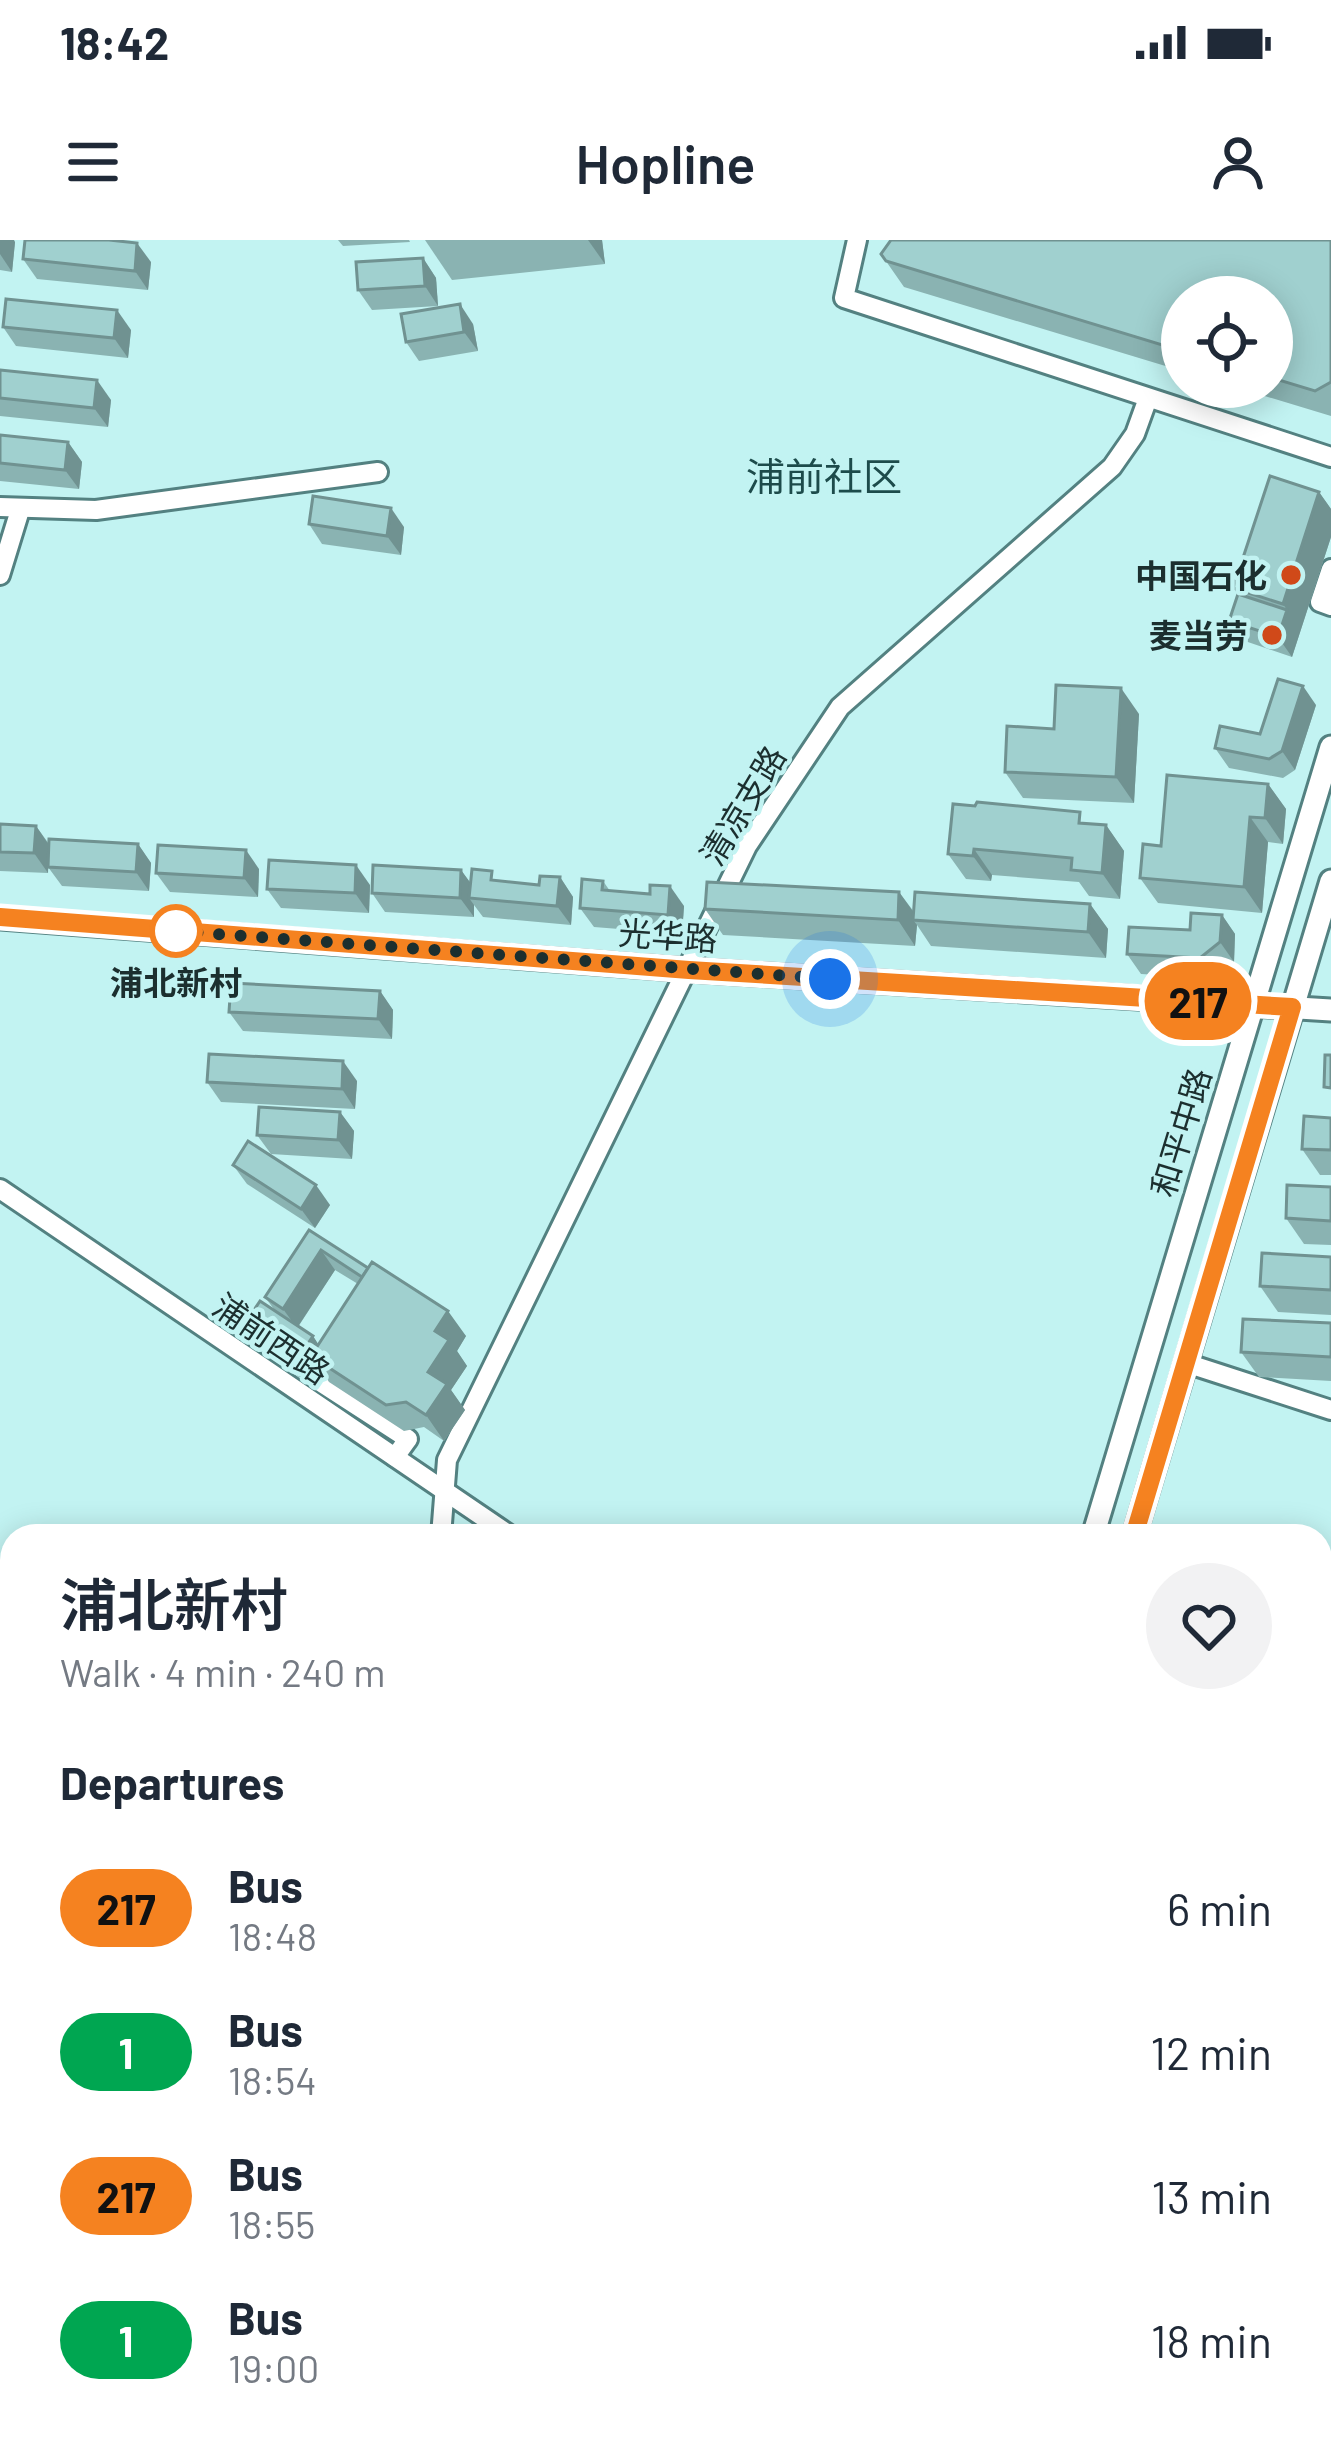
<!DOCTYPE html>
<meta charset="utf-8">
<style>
:root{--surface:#fff;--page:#f2f2f3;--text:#1f2937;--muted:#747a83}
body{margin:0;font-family:Barlow,"Noto Sans SC",sans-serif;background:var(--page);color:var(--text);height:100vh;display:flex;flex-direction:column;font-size:45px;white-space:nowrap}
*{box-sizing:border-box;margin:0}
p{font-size:39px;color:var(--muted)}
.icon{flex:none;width:66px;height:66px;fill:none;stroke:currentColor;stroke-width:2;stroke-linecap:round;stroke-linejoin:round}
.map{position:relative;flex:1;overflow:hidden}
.sheet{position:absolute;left:0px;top:1284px;width:1332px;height:915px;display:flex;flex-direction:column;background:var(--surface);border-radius:36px 36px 0 0;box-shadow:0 6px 30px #0003}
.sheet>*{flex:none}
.badge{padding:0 24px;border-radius:39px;font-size:42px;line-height:78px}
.buttons{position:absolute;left:1161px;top:36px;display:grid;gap:24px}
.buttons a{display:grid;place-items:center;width:132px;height:132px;border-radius:50%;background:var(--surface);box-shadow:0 6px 30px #0003;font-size:60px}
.you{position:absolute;width:60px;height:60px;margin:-30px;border:9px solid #fff;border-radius:50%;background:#1a73e8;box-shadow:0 0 0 18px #1a73e833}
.map>.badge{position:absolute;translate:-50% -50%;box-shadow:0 0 0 6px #fff}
h2{padding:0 60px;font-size:45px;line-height:108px}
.round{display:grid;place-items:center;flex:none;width:126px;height:126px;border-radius:63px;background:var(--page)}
.summary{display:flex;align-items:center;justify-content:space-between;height:204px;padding:0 60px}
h1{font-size:57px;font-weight:600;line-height:90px}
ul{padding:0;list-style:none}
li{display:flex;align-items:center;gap:36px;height:144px;padding:0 60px}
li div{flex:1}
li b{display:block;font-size:45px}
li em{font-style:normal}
li .badge{min-width:132px;font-weight:700;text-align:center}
.status{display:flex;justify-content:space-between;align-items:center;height:84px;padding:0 60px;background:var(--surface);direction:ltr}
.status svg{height:33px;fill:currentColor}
header{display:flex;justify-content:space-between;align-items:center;height:156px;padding:0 60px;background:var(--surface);font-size:54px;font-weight:600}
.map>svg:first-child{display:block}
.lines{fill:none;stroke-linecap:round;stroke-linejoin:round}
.minor-casing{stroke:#538181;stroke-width:24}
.major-casing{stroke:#538181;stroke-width:27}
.minor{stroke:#fff;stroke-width:18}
.major{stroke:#fff;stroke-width:21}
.wall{fill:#8ab3b2;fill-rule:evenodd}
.shaded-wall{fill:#709291}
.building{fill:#a0d0cf;stroke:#709291;stroke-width:3}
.line-casing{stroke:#fff;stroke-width:27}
.line{stroke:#f58220;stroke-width:18}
.walk{stroke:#1c2f2f;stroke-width:12;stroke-dasharray:0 21.6}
.poi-dot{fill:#d04919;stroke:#c2f3f2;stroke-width:4.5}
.stop-dot{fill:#fff;stroke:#f58220;stroke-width:6}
.labels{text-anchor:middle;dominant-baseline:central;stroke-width:9;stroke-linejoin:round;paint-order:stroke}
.poi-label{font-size:33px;font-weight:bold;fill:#1c2f2f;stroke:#c2f3f2;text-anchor:end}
.street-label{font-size:33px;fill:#1c2f2f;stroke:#c2f3f2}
.stop-label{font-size:33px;font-weight:bold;fill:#1c2f2f;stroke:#c2f3f2}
.quarter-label{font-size:39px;fill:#1d4b4b;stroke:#c2f3f2}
</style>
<div class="status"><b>18:42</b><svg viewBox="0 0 49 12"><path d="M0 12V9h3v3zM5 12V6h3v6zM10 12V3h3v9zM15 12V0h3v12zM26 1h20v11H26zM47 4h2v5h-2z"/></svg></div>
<header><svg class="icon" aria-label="menu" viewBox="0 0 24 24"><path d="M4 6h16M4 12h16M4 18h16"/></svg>Hopline<svg class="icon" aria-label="person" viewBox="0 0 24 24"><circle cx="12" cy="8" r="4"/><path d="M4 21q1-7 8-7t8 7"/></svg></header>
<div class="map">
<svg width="1331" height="2198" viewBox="0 0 1331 2198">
<rect width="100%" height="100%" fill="#c2f3f2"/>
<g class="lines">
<defs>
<g id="minor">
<polyline points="857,0 844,58 1331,217"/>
<polyline points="0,267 96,270 378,232"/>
<polyline points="1331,329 1320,362 1331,366"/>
<polyline points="0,335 20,270"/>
<polyline points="0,949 511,1296"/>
<polyline points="338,1115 320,1142 408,1199 395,1217"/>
<polyline points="1186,1123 1331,1170"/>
<polyline points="441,1296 447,1220 747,606 840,467 1112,227 1135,194 1148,158"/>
<polyline points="1320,1578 1331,1564"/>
<polyline points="1320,1855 1331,1858"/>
<polyline points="0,1877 12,1880"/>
<polyline points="1320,2079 1331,2081"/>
<polyline points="0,2096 12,2100"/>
<polyline points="1320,2175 1331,2178"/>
<polyline points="593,2187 640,2196 674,2187"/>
<polyline points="810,2187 831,2193"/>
<polyline points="238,2198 242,2187"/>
<polyline points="474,2198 476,2187"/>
</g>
<g id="major">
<polyline points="0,678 689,730 1331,770"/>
<polyline points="1093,1296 1331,507"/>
<polyline points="1134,1296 1331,641"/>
<polyline points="830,2198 833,2187"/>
<polyline points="871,2198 874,2187"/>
</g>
</defs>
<use href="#minor" class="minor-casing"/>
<use href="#major" class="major-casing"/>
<use href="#minor" class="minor"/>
<use href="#major" class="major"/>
</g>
<g class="wall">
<polygon points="0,0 15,2 12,32 0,30"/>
<polygon points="338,0 409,0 410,2 343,6"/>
<polygon points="425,0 602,0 605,24 452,40"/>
<polygon points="1331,0 1331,176 1235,147 1272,147 1272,57 1182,57 1182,131 904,47 881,14"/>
<polygon points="423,18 436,38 438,66 372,70 358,50"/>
<polygon points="23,19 151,22 148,50 37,39"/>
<polygon points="473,84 478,111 419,121 406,102"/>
<polygon points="3,87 131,90 128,118 16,106"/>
<polygon points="0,130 111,160 108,187 0,176"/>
<polygon points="0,195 68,202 82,222 79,249 0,241"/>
<polygon points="1319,252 1331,269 1331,297 1292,417 1242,400 1229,381 1238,354 1233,348"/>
<polygon points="309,284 404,287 401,315 322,304"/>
<polygon points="1316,465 1295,530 1283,538 1229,528 1215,508 1260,494"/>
<polygon points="1139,474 1134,563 1023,558 1005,532 1054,489"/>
<polygon points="1268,544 1286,569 1283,604 1268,602 1262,673 1158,663 1140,638 1161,606"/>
<polygon points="0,584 36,586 49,604 138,604 151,623 149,651 62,646 48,627 48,633 0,631"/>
<polygon points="1088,584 1106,585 1124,611 1120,659 1089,656 1079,642 992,635 991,641 966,639 948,614"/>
<polygon points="259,629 258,657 170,652 156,633"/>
<polygon points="461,630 470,643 499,641 539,645 560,637 573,657 571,685 483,677 474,665 474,677 385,672 372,653"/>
<polygon points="603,641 610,651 684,666 682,694 594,687 580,668"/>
<polygon points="370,645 369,673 281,668 267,649"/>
<polygon points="899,652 914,672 1090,664 1108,689 1106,718 931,706 917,685 915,706 723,695 705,669"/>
<polygon points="1222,675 1235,694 1234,722 1213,738 1141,734 1127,714 1190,690"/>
<polygon points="380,751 393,770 392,799 243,791 229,772"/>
<polygon points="357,841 355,869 221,862 207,842"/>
<polygon points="340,872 354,891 352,919 271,914 257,895"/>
<polygon points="1331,878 1331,935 1320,935 1302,909"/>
<polygon points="233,925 330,965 315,988 247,944"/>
<polygon points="1331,947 1331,1005 1304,1004 1286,978"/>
<path d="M309,990L466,1096L457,1111L467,1126L451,1150L465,1170L444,1201L424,1187L404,1191L329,1142L319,1127L308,1143L256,1108L242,1088L276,1072L265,1057ZM335,1030L358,1044L318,1105L313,1096L298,1087Z"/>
<polygon points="1331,1017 1331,1075 1278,1072 1260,1046"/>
<polygon points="1331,1083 1331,1141 1259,1137 1241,1112"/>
<polygon points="0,1373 12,1380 12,1436 0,1428"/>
<polygon points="1320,1595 1331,1599 1331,1662 1320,1658"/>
<polygon points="0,1628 9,1629 12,1634 12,1684 0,1682"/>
<polygon points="0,1686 12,1688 12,1752 0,1751"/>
<polygon points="1320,1754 1331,1758 1331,1820 1320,1817"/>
<polygon points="0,1772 12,1775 12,1841 0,1838"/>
<polygon points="1320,1877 1331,1880 1331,1943 1320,1940"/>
<polygon points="1320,1986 1331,1990 1331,2060 1320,2055"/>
<polygon points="1320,2089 1331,2093 1331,2148 1320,2144"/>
<polygon points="937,2187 1040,2193 1039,2198 944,2198"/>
<polygon points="1167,2187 1251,2187 1247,2198 1201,2198"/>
</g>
<g class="shaded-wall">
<polygon points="0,0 14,0 15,2 12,32 0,14"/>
<polygon points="588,0 602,0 605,24"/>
<polygon points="137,3 151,22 148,50 135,31"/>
<polygon points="423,18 436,38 438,66 425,46"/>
<polygon points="460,64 473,84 478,111 464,92"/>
<polygon points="117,70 131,90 128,118 114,98"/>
<polygon points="97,140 111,160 108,187 94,168"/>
<polygon points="68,202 82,222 79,249 65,230"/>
<polygon points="1319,252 1331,269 1331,297 1292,417 1278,397 1287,370 1283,364"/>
<polygon points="391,268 404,287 401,315 387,296"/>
<polygon points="1303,446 1316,465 1295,530 1282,511"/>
<polygon points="1121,448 1139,474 1134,563 1116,537"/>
<polygon points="1268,544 1286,569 1283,604 1265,578"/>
<polygon points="1250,577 1268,602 1262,673 1244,647"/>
<polygon points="1106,585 1124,611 1120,659 1102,633"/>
<polygon points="36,586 49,605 48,633 34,613"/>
<polygon points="138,604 151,623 149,651 136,632"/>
<polygon points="974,609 992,635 991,641 973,616"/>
<polygon points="246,610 259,629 258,657 244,638"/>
<polygon points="356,625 370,645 369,673 355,653"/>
<polygon points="461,630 475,649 469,658 474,665 474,677 460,658"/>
<polygon points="560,637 573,657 571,685 557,666"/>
<polygon points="670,646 684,666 682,694 668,675"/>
<polygon points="899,652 917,677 913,680 917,685 915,706 898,680"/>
<polygon points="1090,664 1108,689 1106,718 1088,692"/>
<polygon points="1222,675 1235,694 1234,722 1220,702"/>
<polygon points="380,751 393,770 392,799 378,779"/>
<polygon points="343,821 357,841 355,869 342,849"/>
<polygon points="340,872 354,891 352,919 338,900"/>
<polygon points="316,945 330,965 315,988 301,969"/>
<polygon points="321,1010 335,1030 297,1088 283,1069"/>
<polygon points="448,1071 466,1096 457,1111 467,1126 451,1150 465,1170 444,1201 426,1175 428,1132 435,1091"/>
<polygon points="313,1096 326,1116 311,1116 319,1127 308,1143 295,1123"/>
<polygon points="1320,1452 1331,1467 1331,1487 1322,1517 1320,1515"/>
<polygon points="9,1629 12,1634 12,1670 5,1659"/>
<polygon points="769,2187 783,2187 790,2198 766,2198"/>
<polygon points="1018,2187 1036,2187 1040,2193 1039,2198 1015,2198"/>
<polygon points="1225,2187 1251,2187 1247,2198 1233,2198"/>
</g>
<g class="building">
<polygon points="25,0 109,0 137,3 135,31 23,19"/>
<polygon points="891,0 1331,0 1331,142 1315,151 1272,138 1272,57 1182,57 1182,111 886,21 881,14"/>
<polygon points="423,18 425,46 358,50 356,22"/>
<polygon points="6,59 117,70 114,98 3,87"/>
<polygon points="460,64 464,92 406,102 401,74"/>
<polygon points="0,130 97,140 94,168 0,158"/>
<polygon points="0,195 68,202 65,230 0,223"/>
<polygon points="1270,236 1319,252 1283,364 1233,348"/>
<polygon points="313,256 391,268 387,296 309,284"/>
<polygon points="1238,354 1287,370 1278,397 1229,381"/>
<polygon points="1278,439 1303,446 1282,511 1269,519 1215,508 1220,486 1260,494"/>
<polygon points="1056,445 1121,448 1116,537 1005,532 1007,486 1054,489"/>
<polygon points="1167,535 1268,544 1265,578 1250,577 1244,647 1140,638 1143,604 1161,606"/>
<polygon points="977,562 1080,572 1079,583 1106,585 1102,633 1071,630 1072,618 974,609 973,616 948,614 953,564 975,566"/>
<polygon points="0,584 36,586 34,613 0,612"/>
<polygon points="49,599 138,604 136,632 48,627"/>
<polygon points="158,605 246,610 244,638 156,633"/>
<polygon points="269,620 356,625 355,653 267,649"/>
<polygon points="373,625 461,630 460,658 372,653"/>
<polygon points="472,629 492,631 491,640 539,645 540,636 560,637 557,666 469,658"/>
<polygon points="582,639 603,641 602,650 650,654 650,645 670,646 668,675 580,668"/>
<polygon points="707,642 899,652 898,680 705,669"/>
<polygon points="915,652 1090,664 1088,692 913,680"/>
<polygon points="1191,673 1222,675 1220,702 1200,718 1127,714 1129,687 1190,690"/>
<polygon points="231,743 380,751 378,779 229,772"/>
<polygon points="209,814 343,821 342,849 207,842"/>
<polygon points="1325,815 1331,815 1331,848 1324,847"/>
<polygon points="259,867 340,872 338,900 257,895"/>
<polygon points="1304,876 1331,878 1331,910 1302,909"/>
<polygon points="248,901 316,945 301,969 233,925"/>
<polygon points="1287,945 1331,947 1331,981 1286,978"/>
<polygon points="309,990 368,1028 362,1037 321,1010 283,1069 265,1057"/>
<polygon points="1262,1013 1331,1017 1331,1050 1260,1046"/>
<polygon points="372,1022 448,1071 435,1091 449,1100 428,1132 447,1144 426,1175 406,1162 386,1165 311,1116"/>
<polygon points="260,1061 313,1096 295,1123 242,1088"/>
<polygon points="1243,1079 1331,1083 1331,1117 1241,1112"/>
<polygon points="0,1373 12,1380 11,1421 0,1414"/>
<polygon points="1320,1595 1331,1599 1331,1642 1320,1638"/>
<polygon points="0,1628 9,1629 5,1659 0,1659"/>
<polygon points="0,1686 12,1688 12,1718 0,1716"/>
<polygon points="1320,1754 1331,1758 1331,1801 1320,1797"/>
<polygon points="0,1772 12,1775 12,1809 0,1807"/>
<polygon points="1320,1877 1331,1880 1331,1914 1328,1923 1320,1920"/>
<polygon points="1320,1986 1331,1990 1331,2041 1320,2037"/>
<polygon points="1320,2089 1331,2093 1331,2130 1320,2125"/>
<polygon points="1320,2175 1331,2179 1331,2198 1277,2198 1261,2192 1263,2187 1320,2187"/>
<polygon points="713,2187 769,2187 766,2198 710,2198"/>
<polygon points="937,2187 1018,2187 1015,2198 981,2198"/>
<polygon points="1056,2187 1088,2187 1122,2198 1052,2198"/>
</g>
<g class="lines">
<defs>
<polyline id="line" points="0,677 689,730 1292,767 1134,1296"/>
</defs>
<use href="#line" class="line-casing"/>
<use href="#line" class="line"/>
<polyline class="walk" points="176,691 830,739"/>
</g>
<g class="poi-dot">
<circle cx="1291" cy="335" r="12"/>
<circle cx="1272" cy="395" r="12"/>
</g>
<circle class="stop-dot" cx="176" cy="691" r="24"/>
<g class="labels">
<g class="poi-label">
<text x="1267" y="335">中国石化</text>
<text x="1248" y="395">麦当劳</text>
</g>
<g class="street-label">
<text transform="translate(742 565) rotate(-59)">清凉支路</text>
<text transform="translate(668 695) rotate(4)">光华路</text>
<text transform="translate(1180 892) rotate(-73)">和平中路</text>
<text transform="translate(272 1098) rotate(34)">浦前西路</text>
</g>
<g class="stop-label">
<text x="176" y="742">浦北新村</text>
</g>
<g class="quarter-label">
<text x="824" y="235">浦前社区</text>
</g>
</g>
</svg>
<div class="buttons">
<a><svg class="icon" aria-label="locate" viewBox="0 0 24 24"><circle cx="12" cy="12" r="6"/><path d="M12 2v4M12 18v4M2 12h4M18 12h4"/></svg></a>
</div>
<div class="you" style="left:830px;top:739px"></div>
<b class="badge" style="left:1198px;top:761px;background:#f58220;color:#111">217</b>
<section class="sheet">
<div class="summary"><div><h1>浦北新村</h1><p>Walk · 4 min · 240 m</p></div><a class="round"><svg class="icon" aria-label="heart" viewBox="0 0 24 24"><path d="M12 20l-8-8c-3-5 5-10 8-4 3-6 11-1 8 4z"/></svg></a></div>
<h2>Departures</h2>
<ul>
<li><span class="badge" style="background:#f58220;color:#111">217</span><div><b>Bus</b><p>18:48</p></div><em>6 min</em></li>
<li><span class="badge" style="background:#00a651;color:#fff">1</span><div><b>Bus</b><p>18:54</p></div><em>12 min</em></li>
<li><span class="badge" style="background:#f58220;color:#111">217</span><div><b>Bus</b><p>18:55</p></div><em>13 min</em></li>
<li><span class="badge" style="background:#00a651;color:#fff">1</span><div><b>Bus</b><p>19:00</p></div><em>18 min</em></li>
</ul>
</section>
</div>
